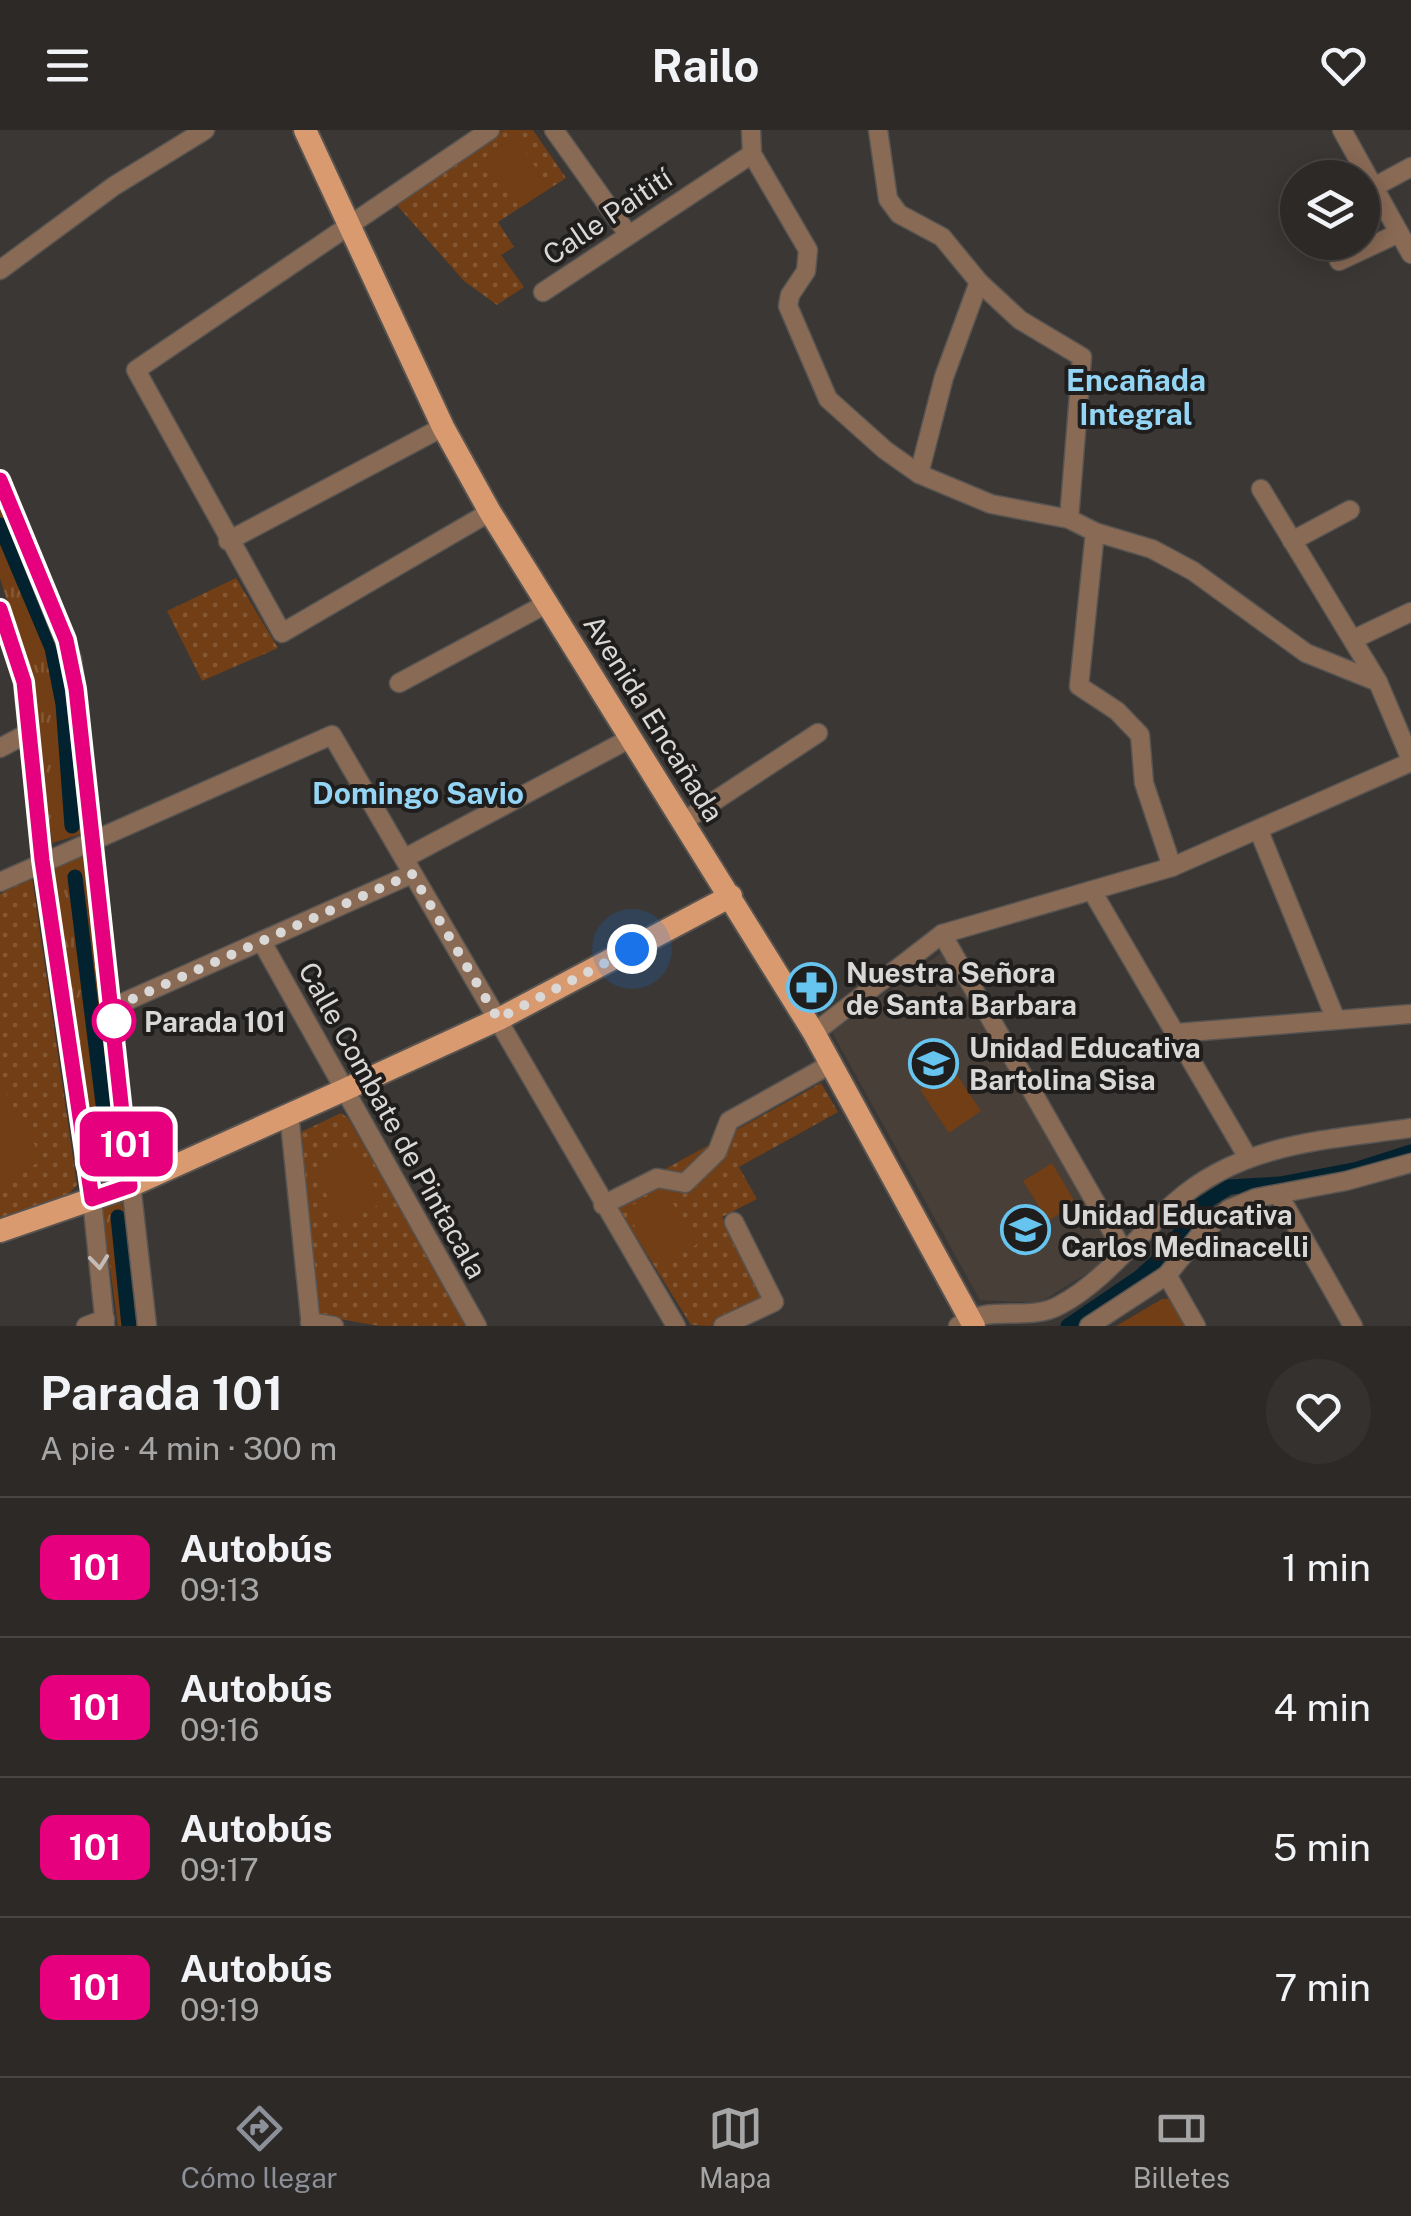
<!DOCTYPE html>
<html lang="es">
<meta charset="utf-8">
<style>
:root{--surface:#2c2927;--page:#34312f;--text:#f1f3f6;--muted:#a6a6a7;--line:#484544;--accent:#8c9099}
body{margin:0;font-family:"Public Sans",sans-serif;background:var(--page);color:var(--text);height:100vh;display:flex;flex-direction:column;font-size:38px;white-space:nowrap}
*{box-sizing:border-box;margin:0}
p{font-size:32px;color:var(--muted)}
.icon{flex:none;width:55px;height:55px;fill:none;stroke:currentColor;stroke-width:2;stroke-linecap:round;stroke-linejoin:round}
.map{position:relative;height:1196px;overflow:hidden}
.side{display:flex;flex-direction:column;background:var(--surface);flex:1}
.side>*{flex:none}
.badge{padding:0 20px;border-radius:15px;font-size:35px;line-height:65px}
.controls{position:absolute;left:1280px;top:30px;display:grid;gap:20px}
.controls a{display:grid;place-items:center;width:100px;height:100px;border-radius:50%;background:var(--surface);box-shadow:0 5px 25px #0003,0 0 0 2px var(--line);font-size:50px}
.you{position:absolute;width:50px;height:50px;margin:-25px;border:8px solid #fff;border-radius:50%;background:#1a73e8;box-shadow:0 0 0 15px #1a73e833}
.map>.badge{position:absolute;translate:-50% -50%;box-shadow:0 0 0 5px #fff}
.round{display:grid;place-items:center;flex:none;width:105px;height:105px;border-radius:52px;background:var(--page)}
.head{display:flex;align-items:center;justify-content:space-between;height:170px;padding:0 40px}
h1{font-size:48px;font-weight:700;line-height:75px}
ul{padding:0;list-style:none}
li{display:flex;align-items:center;gap:30px;height:140px;padding:0 40px;border-top:2px solid var(--line)}
li div{flex:1}
li b{display:block;font-size:38px}
li em{font-style:normal}
li .badge{min-width:110px;font-weight:700;text-align:center}
header{display:flex;justify-content:space-between;align-items:center;height:130px;padding:0 40px;background:var(--surface);font-size:45px;font-weight:700}
.tabs{display:flex;justify-content:space-around;align-items:center;height:140px;border-top:2px solid var(--line);background:var(--surface);font-size:28px;color:var(--muted)}
.tabs a{display:grid;justify-items:center;gap:5px}
.tabs .on{color:var(--accent)}
.map>svg:first-child{display:block}
.built{fill:#483f39}
.grass{fill:url(#grass-tufts)}
.park{fill:url(#park-dots)}
.pitch{fill:#713e15}
.lines{fill:none;stroke-linecap:round;stroke-linejoin:round}
.canal{stroke:#02222f;stroke-width:15}
.minor-casing{stroke:#575451;stroke-width:21}
.major-casing{stroke:#575451;stroke-width:26}
.minor{stroke:#896a55;stroke-width:18}
.major{stroke:#d99a6f;stroke-width:22}
.oneway{stroke:#c6bcb6}
.line-casing{stroke:#fff;stroke-width:22}
.line{stroke:#e6007e;stroke-width:15}
.walk{stroke:#dad8d7;stroke-width:10;stroke-dasharray:0 18}
.stop-dot{fill:#fff;stroke:#e6007e;stroke-width:5}
.labels{text-anchor:middle;dominant-baseline:central;stroke-width:8;stroke-linejoin:round;paint-order:stroke}
.street-label{font-size:28px;fill:#dad8d7;stroke:#201e1d}
.poi-label{font-size:28px;font-weight:bold;fill:#dad8d7;stroke:#201e1d;text-anchor:start}
.stop-label{font-size:28px;font-weight:bold;fill:#dad8d7;stroke:#201e1d;text-anchor:start}
.neighbourhood-label{font-size:30px;font-weight:bold;fill:#94d5f5;stroke:#201e1d}
</style>
<header><svg class="icon" aria-label="menu" viewBox="0 0 24 24"><path d="M4 6h16M4 12h16M4 18h16"/></svg>Railo<svg class="icon" aria-label="heart" viewBox="0 0 24 24"><path d="M12 20l-8-8c-3-5 5-10 8-4 3-6 11-1 8 4z"/></svg></header>
<div class="map">
<svg width="1411" height="1196" viewBox="0 0 1411 1196">
<defs>
<pattern id="grass-tufts" width="24" height="20" patternUnits="userSpaceOnUse" patternTransform="scale(2.5)"><rect width="24" height="20" fill="#713e15"/><path d="M3 7l-1-3M5 7V3M7 7l1-3M15 17l-1-3M17 17v-4M19 17l1-3" fill="none" stroke="#855936"/></pattern>
<pattern id="park-dots" width="8" height="8" patternUnits="userSpaceOnUse" patternTransform="scale(2.5)"><rect width="8" height="8" fill="#713e15"/><path d="M2 2h.1M6 6h.1" fill="none" stroke="#855936" stroke-width="1.8" stroke-linecap="round"/></pattern>
</defs>
<rect width="100%" height="100%" fill="#3a3734"/>
<polygon class="built" points="942,822 1115,1126 1039,1173 980,1170 832,902"/>
<g class="grass">
<polygon points="0,372 64,530 82,704 52,713 29,541 0,448"/>
<polygon points="84,725 120,1041 102,1044 96,1039 54,739"/>
<polygon points="122,1072 140,1196 118,1196 102,1078"/>
</g>
<g class="park">
<polygon points="502,0 533,0 566,48 498,92 514,117 501,125 524,157 497,175 464,151 395,73"/>
<polygon points="236,448 278,518 202,551 167,481"/>
<polygon points="32,747 77,1055 67,1066 0,1090 0,764"/>
<polygon points="821,953 838,982 739,1037 757,1069 722,1087 764,1169 710,1196 691,1195 617,1076 656,1054 667,1038"/>
<polygon points="341,983 348,988 469,1196 379,1196 323,1186 316,1181 299,1003"/>
</g>
<g class="pitch">
<polygon points="515,7 547,54 519,73 486,26"/>
<polygon points="953,939 981,981 949,1003 920,960"/>
<polygon points="0,952 43,1030 0,1053"/>
<polygon points="351,1016 383,1072 344,1095 312,1039"/>
<polygon points="1052,1033 1076,1074 1048,1091 1023,1051"/>
<polygon points="663,1057 697,1114 660,1137 625,1080"/>
<polygon points="1173,1168 1188,1196 1116,1196 1162,1169"/>
</g>
<g class="lines">
<g class="canal">
<polyline points="0,395 52,518 63,574 72,696"/>
<polyline points="75,747 111,1038"/>
<polyline points="118,1087 129,1196"/>
<polyline points="1068,1196 1140,1147 1167,1122 1199,1076 1229,1057 1280,1054 1358,1039 1411,1022"/>
</g>
<defs>
<g id="minor">
<polyline points="554,0 628,104"/>
<polyline points="751,0 752,24 808,120 806,141 790,165 788,176 828,269 885,320 919,344 991,374 1069,389 1095,402 1152,419 1193,441 1306,523 1378,552"/>
<polyline points="878,0 888,69 899,84 942,107 979,152 1020,190 1082,227 1069,389"/>
<polyline points="1342,0 1411,124"/>
<polyline points="1374,57 1411,37"/>
<polyline points="1339,131 1399,103"/>
<polyline points="0,140 114,56 205,0"/>
<polyline points="543,162 752,24"/>
<polyline points="919,344 944,247 979,152"/>
<polyline points="0,350 72,529 147,1196"/>
<polyline points="1261,359 1378,552 1411,630"/>
<polyline points="490,382 282,503 136,240 490,0"/>
<polyline points="1095,402 1079,556 1117,581 1140,605 1144,653 1172,737"/>
<polyline points="228,411 443,297"/>
<polyline points="1292,411 1350,380"/>
<polyline points="0,478 23,552 42,730 92,1069 105,1196"/>
<polyline points="1354,509 1411,482"/>
<polyline points="399,553 546,474"/>
<polyline points="0,618 30,602"/>
<polyline points="684,691 818,603"/>
<polyline points="1259,701 1336,890"/>
<polyline points="405,728 631,608"/>
<polyline points="0,752 332,605 676,1196"/>
<polyline points="1092,761 1247,1026"/>
<polyline points="942,804 1124,1122"/>
<polyline points="262,812 477,1196"/>
<polyline points="113,877 412,744"/>
<polyline points="814,903 942,804 1172,737 1411,632"/>
<polyline points="1177,903 1411,884"/>
<polyline points="289,983 311,1196"/>
<polyline points="1279,1065 1353,1196"/>
<polyline points="603,1075 657,1048 685,1053 717,1022 729,991 831,934"/>
<polyline points="1167,1145 1196,1196"/>
<polyline points="310,1192 334,1196"/>
<polyline points="86,1196 105,1189"/>
<polyline points="723,1196 774,1172 734,1092"/>
<path d="M958,1196C986,1173 1029,1193 1060,1175C1105,1151 1137,1106 1174,1073C1240,1013 1327,1010 1411,998"/>
<polyline points="1089,1196 1167,1145 1199,1106 1229,1079 1256,1068 1346,1051 1411,1033"/>
</g>
<g id="major">
<polyline points="305,0 443,297 490,382 814,903 974,1196"/>
<polyline points="0,1101 130,1056 344,960 499,889 731,766"/>
</g>
</defs>
<use href="#minor" class="minor-casing"/>
<use href="#major" class="major-casing"/>
<use href="#minor" class="minor"/>
<use href="#major" class="major"/>
</g>
<defs><path id="oneway-chevron" d="M-2-3.5L2.5 0L-2 3.5" fill="none" stroke-width="1.6" stroke-linecap="round" stroke-linejoin="round" transform="scale(2.5)"/></defs>
<use class="oneway" href="#oneway-chevron" transform="translate(99 1132) rotate(84)"/>
<g class="lines">
<defs>
<polyline id="line" points="0,350 66,510 76,559 130,1056 92,1069 42,730 24,552 0,479"/>
</defs>
<use href="#line" class="line-casing"/>
<use href="#line" class="line"/>
<polyline class="walk" points="114,891 112,878 412,744 498,889 632,819"/>
</g>
<defs>
<symbol id="pharmacy-ring" viewBox="-11 -11 22 22"><circle r="9.5" fill="#201e1d" stroke="#67c4ef" stroke-width="1.5"/><path d="M-2-6h4v4h4v4h-4v4h-4v-4h-4v-4h4Z" fill="#67c4ef"/></symbol>
<symbol id="school-ring" viewBox="-11 -11 22 22"><circle r="9.5" fill="#201e1d" stroke="#67c4ef" stroke-width="1.5"/><path d="M0-5L7-2L0 1L-7-2ZM-4 1L0 2.5L4 1V4Q0 6-4 4Z" fill="#67c4ef"/></symbol>
</defs>
<g fill-rule="evenodd">
<use href="#pharmacy-ring" x="784" y="830" width="55" height="55"/>
<use href="#school-ring" x="906" y="906" width="55" height="55"/>
<use href="#school-ring" x="998" y="1072" width="55" height="55"/>
</g>
<circle class="stop-dot" cx="114" cy="891" r="20"/>
<g class="labels">
<g class="street-label">
<text transform="translate(607 86) rotate(-34)">Calle Paitití</text>
<text transform="translate(654 588) rotate(58)">Avenida Encañada</text>
<text transform="translate(393 990) rotate(61)">Calle Combate de Pintacala</text>
</g>
<g class="poi-label">
<text x="846" y="842">Nuestra Señora<tspan x="846" dy="32">de Santa Barbara</tspan></text>
<text x="969" y="917">Unidad Educativa<tspan x="969" dy="32">Bartolina Sisa</tspan></text>
<text x="1061" y="1084">Unidad Educativa<tspan x="1061" dy="32">Carlos Medinacelli</tspan></text>
</g>
<g class="stop-label">
<text x="144" y="891">Parada 101</text>
</g>
<g class="neighbourhood-label">
<text x="1136" y="250">Encañada<tspan x="1136" dy="34">Integral</tspan></text>
<text x="418" y="663">Domingo Savio</text>
</g>
</g>
</svg>
<div class="controls">
<a><svg class="icon" aria-label="layers" viewBox="0 0 24 24"><path d="M12 4l9 5-9 5-9-5zM3 14l9 5 9-5"/></svg></a>
</div>
<div class="you" style="left:632px;top:819px"></div>
<b class="badge" style="left:126px;top:1014px;background:#e6007e;color:#fff">101</b>
</div>
<section class="side">
<div class="head"><div><h1>Parada 101</h1><p>A pie · 4 min · 300 m</p></div><a class="round"><svg class="icon" aria-label="heart" viewBox="0 0 24 24"><path d="M12 20l-8-8c-3-5 5-10 8-4 3-6 11-1 8 4z"/></svg></a></div>
<ul>
<li><span class="badge" style="background:#e6007e;color:#fff">101</span><div><b>Autobús</b><p>09:13</p></div><em>1 min</em></li>
<li><span class="badge" style="background:#e6007e;color:#fff">101</span><div><b>Autobús</b><p>09:16</p></div><em>4 min</em></li>
<li><span class="badge" style="background:#e6007e;color:#fff">101</span><div><b>Autobús</b><p>09:17</p></div><em>5 min</em></li>
<li><span class="badge" style="background:#e6007e;color:#fff">101</span><div><b>Autobús</b><p>09:19</p></div><em>7 min</em></li>
</ul>
</section>
<nav class="tabs">
<a class="on"><svg class="icon" aria-label="directions" viewBox="0 0 24 24"><path d="M12 3l9 9-9 9-9-9zM9 14v-3h6M13 9l2 2-2 2"/></svg>Cómo llegar</a>
<a><svg class="icon" aria-label="map" viewBox="0 0 24 24"><path d="M3 6l6-2 6 2 6-2v14l-6 2-6-2-6 2zM9 4v14M15 6v14"/></svg>Mapa</a>
<a><svg class="icon" aria-label="tickets" viewBox="0 0 24 24"><path d="M3 7h18v10H3zM15 7v10"/></svg>Billetes</a>
</nav>
